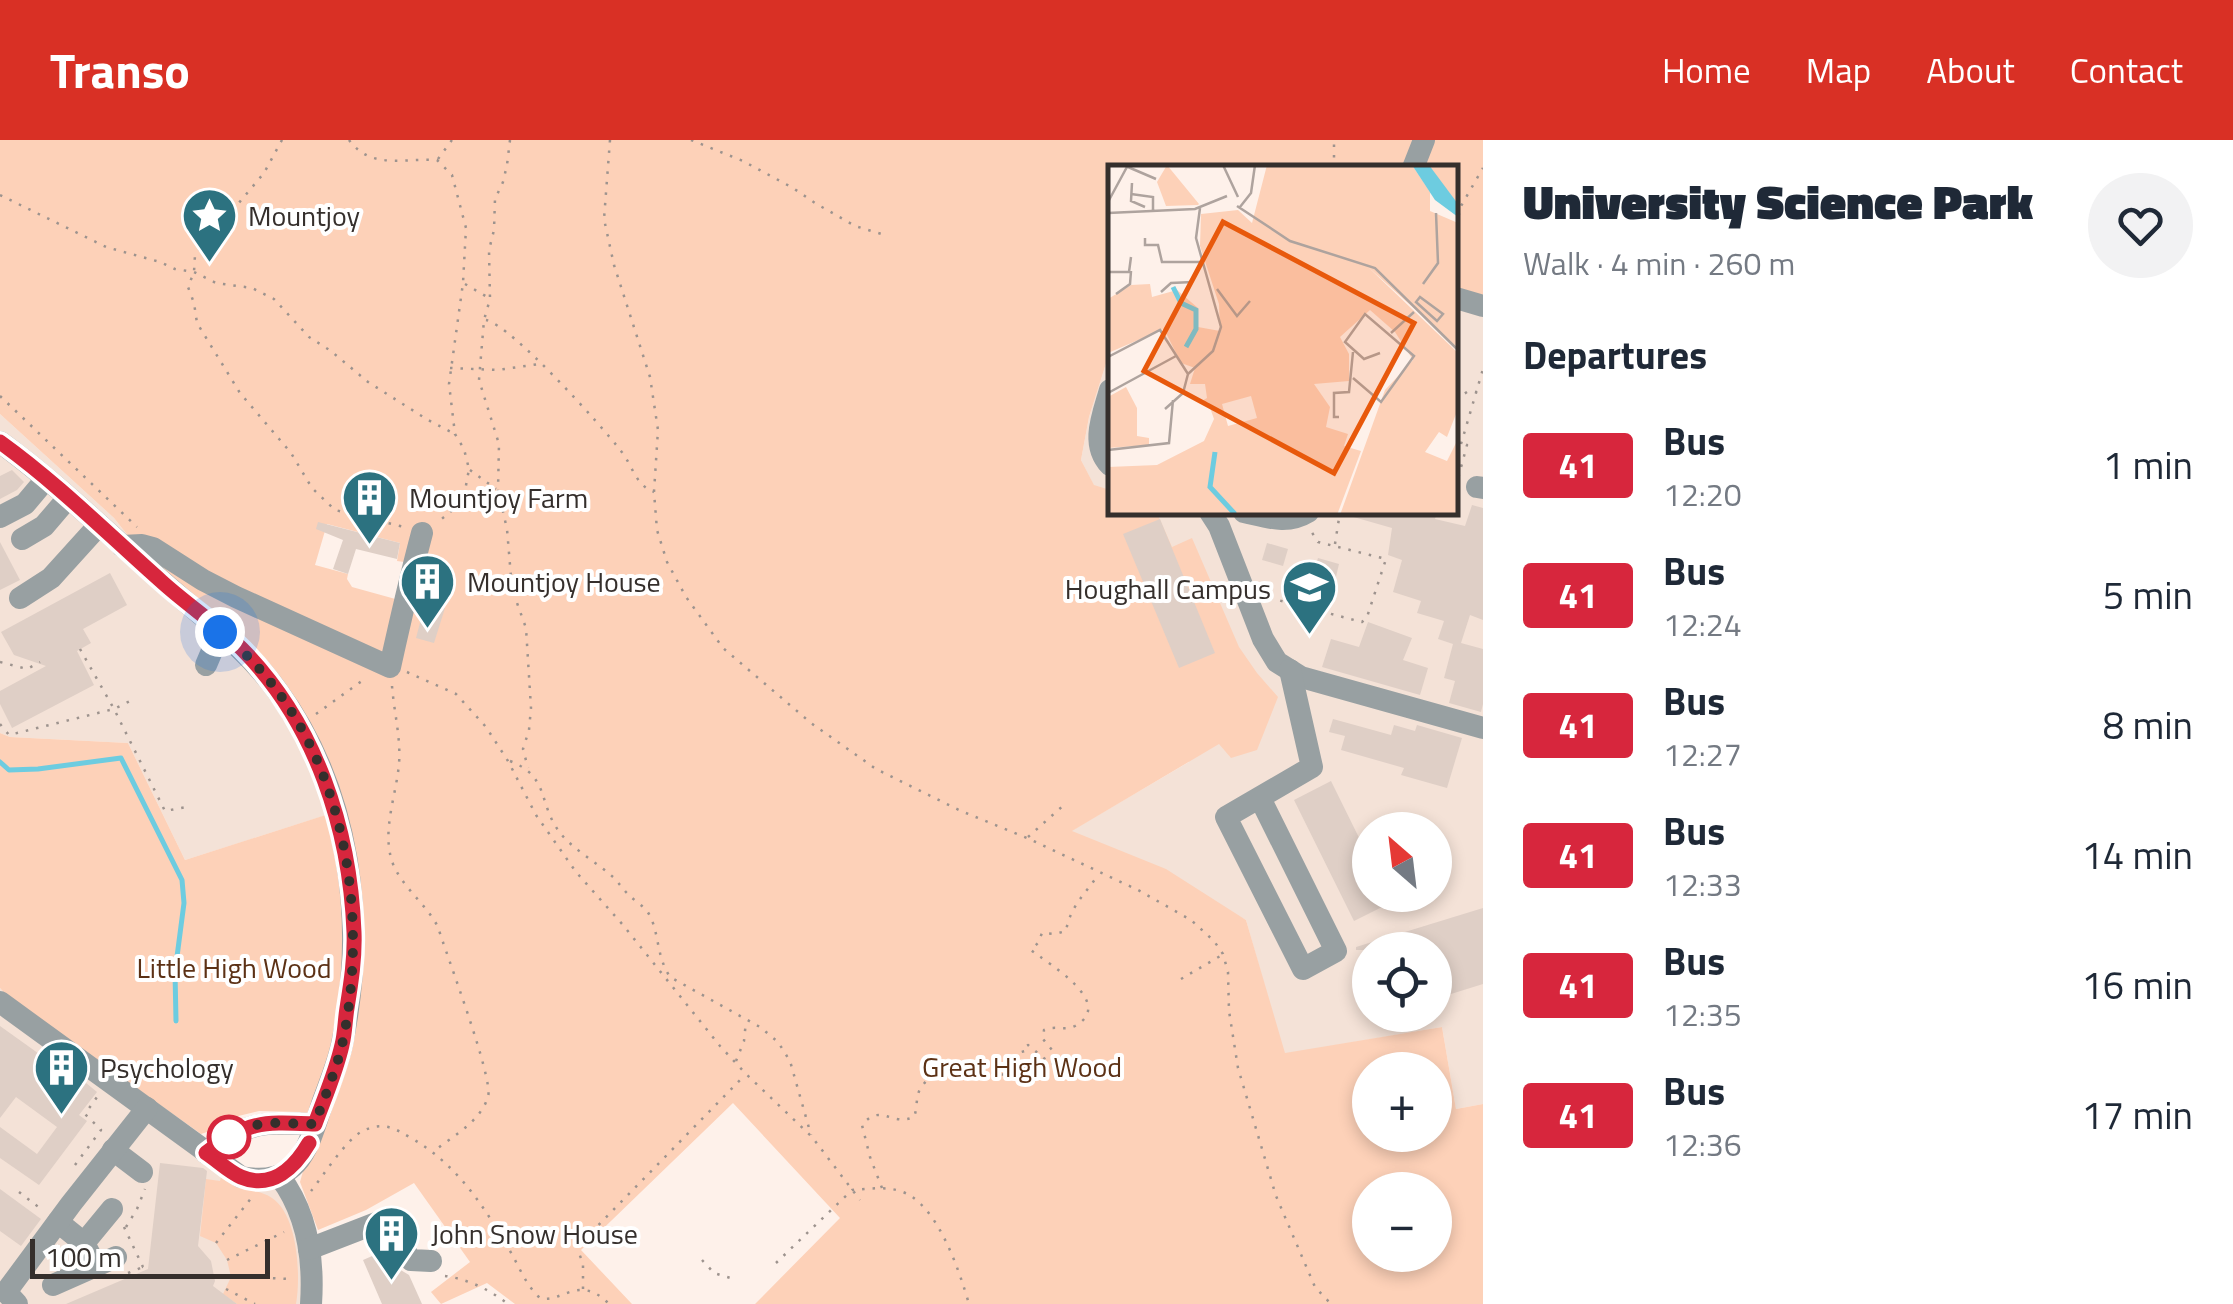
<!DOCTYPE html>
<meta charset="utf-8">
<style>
:root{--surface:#fff;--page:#f2f2f3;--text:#1f2937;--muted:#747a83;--accent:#d93025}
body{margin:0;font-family:"Titillium Web",sans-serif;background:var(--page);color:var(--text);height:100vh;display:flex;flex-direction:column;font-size:38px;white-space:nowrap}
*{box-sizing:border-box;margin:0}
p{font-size:32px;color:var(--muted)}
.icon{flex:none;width:55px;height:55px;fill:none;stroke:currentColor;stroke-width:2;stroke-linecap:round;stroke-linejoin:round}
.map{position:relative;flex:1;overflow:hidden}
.drawer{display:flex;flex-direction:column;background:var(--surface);width:750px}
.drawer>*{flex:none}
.badge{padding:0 20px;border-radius:8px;font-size:35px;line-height:65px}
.needle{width:65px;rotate:332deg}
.fabs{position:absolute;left:1352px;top:672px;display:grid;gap:20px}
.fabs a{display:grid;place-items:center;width:100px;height:100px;border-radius:50%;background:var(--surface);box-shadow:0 5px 15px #0003;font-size:50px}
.scale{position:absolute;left:30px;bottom:25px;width:240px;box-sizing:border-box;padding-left:10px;border:5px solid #352f2c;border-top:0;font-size:28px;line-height:35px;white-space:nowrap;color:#352f2c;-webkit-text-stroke:8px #fff;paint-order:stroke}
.you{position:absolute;width:50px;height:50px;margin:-25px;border:8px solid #fff;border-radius:50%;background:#1a73e8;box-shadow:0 0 0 15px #1a73e833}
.map>.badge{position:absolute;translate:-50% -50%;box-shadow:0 0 0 5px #fff}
h2{padding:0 40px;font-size:38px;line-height:90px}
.round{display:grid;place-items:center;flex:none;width:105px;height:105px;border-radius:52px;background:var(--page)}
.overview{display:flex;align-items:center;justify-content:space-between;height:170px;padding:0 40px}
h1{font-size:48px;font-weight:800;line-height:75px}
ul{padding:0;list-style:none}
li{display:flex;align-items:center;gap:30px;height:130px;padding:0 40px}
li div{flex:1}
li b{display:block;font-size:38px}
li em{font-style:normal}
li .badge{min-width:110px;font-weight:700;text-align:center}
header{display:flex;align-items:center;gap:60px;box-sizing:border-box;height:140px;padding:0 50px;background:var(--accent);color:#fff}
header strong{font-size:48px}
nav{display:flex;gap:55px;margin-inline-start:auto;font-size:35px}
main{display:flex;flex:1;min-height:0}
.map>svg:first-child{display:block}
.built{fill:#f4e2d7;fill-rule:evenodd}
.green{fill:#fdd1b8;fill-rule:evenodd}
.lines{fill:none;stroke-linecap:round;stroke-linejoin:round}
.stream{stroke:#6dcce0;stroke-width:5}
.building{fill:#dfcfc6}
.path{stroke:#9d938e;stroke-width:2.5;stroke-dasharray:2.5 8;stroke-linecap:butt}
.minor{stroke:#98a0a2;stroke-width:22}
.line-casing{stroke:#fff;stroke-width:22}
.line{stroke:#d7263d;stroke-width:15}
.walk{stroke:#352f2c;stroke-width:10;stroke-dasharray:0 18}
.stop-dot{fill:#fff;stroke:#d7263d;stroke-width:5}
.labels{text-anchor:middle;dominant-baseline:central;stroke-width:8;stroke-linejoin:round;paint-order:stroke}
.poi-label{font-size:28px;fill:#352f2c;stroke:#fff;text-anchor:start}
.park-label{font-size:28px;fill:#5c3115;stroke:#fff}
.inset-river{fill:none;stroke:#6dcce0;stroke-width:5}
.inset-road{fill:none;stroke:#aea39e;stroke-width:2.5}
.view{fill:#e8590c;fill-opacity:0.15;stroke:#e8590c;stroke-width:5}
.inset-edge{fill:none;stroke:#352f2c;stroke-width:5}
</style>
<header>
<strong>Transo</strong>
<nav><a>Home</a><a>Map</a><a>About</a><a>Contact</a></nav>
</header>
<main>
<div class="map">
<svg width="1483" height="1164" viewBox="0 0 1483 1164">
<rect width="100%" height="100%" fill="#fef1ea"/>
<g class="built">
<path d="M1456,149L1483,155V964L1456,969L1442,887L1284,914L1246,780L1071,691L1189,622L1094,346L1081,320L1089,277L1110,211V372H1456ZM1370,690H1435V755H1370ZM1370,810H1435V875H1370Z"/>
<polygon points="0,274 114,378 171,450 276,549 336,672 185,720 128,603 10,597 0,593"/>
<polygon points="0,848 8,857 206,1013 290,1050 311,1164 0,1164"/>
</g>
<g class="green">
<path d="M0,0H1483V155L1456,149V28H1110V211L1089,277L1081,320L1094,345L1110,350V372L1157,373L1172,407L1192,398L1239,507L1257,533L1278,557L1257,610L1231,618L1219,604L1072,691L1166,729L1246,780L1285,913L1442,887L1456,969L1483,964V1164H755L840,1078L733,963L581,1110L632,1164H515L487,1143L441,1164L431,1152L470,1122L414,1043L366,1070L318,1090L300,1042L305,1024L323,991L300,972L259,971L230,978L213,990L201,994L8,857L0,848V593L10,597L128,603L185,720L335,672L288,567L171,450L114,378L0,274ZM327,384L400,403L397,421L404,422L399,460L352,447L347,439L348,434L315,425ZM1370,930H1435V995H1370ZM1370,1050H1435V1115H1370Z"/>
<path d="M222,1033C229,1038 235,1043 242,1046C252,1051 264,1052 272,1058C298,1075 301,1136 296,1164H237L223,1154L231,1137L227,1120L216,1103L200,1096L206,1039L220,1041Z"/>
</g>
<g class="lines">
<polyline class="stream" points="0,622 9,630 38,629 121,618 182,740 184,763 175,832 176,881"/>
</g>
<g class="building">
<polygon points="12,330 24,342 17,350 0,359 0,336"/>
<polygon points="1472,365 1483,368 1483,480 1470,475 1461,503 1483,509 1483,564 1481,572 1449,563 1455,541 1444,538 1453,504 1438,499 1444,481 1417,473 1421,461 1393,452 1402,420 1388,415 1392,388 1350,376 1351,372 1437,372 1435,379 1465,386"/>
<polygon points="1160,379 1215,513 1179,528 1123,394"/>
<polygon points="318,382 400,403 397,419 356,409 348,434 333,429 343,400 316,389"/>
<polygon points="0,402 20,440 0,450"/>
<polygon points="1267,403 1288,409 1283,426 1262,420"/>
<polygon points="1318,418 1339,424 1335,441 1313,434"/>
<polygon points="110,433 127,465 83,489 91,503 77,511 94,545 12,588 0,564 0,551 46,526 14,515 1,492"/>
<polygon points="430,464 445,468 434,503 416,498 421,479 425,480"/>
<polygon points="1368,482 1412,498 1403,520 1428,528 1420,555 1322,527 1331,499 1359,507"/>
<polygon points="1333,579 1391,595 1394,585 1415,591 1417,585 1462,598 1447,648 1401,635 1404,628 1341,610 1345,596 1329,592"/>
<polygon points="1331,641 1370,720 1370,755 1406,755 1354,781 1294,660"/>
<polygon points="1483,768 1483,844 1435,859 1435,810 1356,810 1356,807"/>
<polygon points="0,886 84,946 86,943 97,952 79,975 87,981 39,1045 0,1018 0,987 37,1014 57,987 16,957 0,978"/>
<polygon points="160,1023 203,1028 207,1031 198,1106 211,1121 215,1141 213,1146 237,1164 66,1164 148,1129"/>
<polygon points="0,1049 41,1079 21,1106 0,1091"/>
<polygon points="386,1110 399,1129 409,1135 422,1164 382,1164 363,1120"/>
</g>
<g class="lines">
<g class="path">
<polyline points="282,0 264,33 195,115 194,132 188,147 194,163 197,183 240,253 291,313 312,348 335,370 404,387"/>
<path d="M349,0C371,30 403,18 437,20L452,35L466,88L463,143L449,244L455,294L464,309L469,329L465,351L455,368L438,382"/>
<polyline points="510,0 507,25 503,42 495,59 494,90 489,110 490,159 484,180 479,240 499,304 498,350 507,389 512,449 526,488 531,568 529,590 523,609 528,628"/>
<polyline points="610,0 604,79 614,125 650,237 658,290 654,352 657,390 667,422 686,457 723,508 811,583 876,629 961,671 1027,698 1138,750 1191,780 1214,801 1223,814 1228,832 1229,871 1238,928 1276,1056 1315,1147 1331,1164"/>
<polyline points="691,0 743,21 793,48 815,63 855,86 885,95"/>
<polyline points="438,19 452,0"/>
<polyline points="1334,28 1334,0"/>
<polyline points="0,55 106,107 160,122 175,129 194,132 216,143 252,148 274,159 309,197 331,211 368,242 428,280 453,293"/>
<polyline points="1456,86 1461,66 1483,28"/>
<polyline points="465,144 489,158"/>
<path d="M486,180C512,186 601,285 621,311C633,326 635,345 654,352"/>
<polyline points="450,228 498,230 539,224"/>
<polyline points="0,256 137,387"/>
<polyline points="1456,259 1467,252 1477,252"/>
<polyline points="1456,293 1461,302"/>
<polyline points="1456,302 1467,305 1456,346"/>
<polyline points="1461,304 1483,229"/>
<polyline points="470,330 496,349"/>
<polyline points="1448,374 1448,372"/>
<polyline points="1335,404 1340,372"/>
<polyline points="1270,458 1362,482 1367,477 1386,419 1318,402 1311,391"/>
<polyline points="80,509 114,569 165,671 186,667"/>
<polyline points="0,522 27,529 40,522"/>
<polyline points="407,532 456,554 486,587 508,621 536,675 576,732 623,785 720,906 746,934 812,997 860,1060"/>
<path d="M392,546C394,572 401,598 399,624C396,657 381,692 393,724C403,748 426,764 438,787C446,814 494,939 488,957C480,982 453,996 434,1011"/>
<polyline points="316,574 366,538"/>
<polyline points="0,584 9,595 114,569 134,559"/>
<path d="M510,621C551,637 537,664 561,694C575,711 598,723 614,738C620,744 624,751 630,756C635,761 642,765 647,771C660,790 655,814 670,837L760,887L778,902L790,921L811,995"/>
<polyline points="1028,697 1065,664"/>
<polyline points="1181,839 1222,815"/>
<polyline points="736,921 744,901 746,881"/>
<polyline points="75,1025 101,990 85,974 97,957"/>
<path d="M882,1048L870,1017L862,985C881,962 891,987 914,977C918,967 915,955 922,946C957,901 1000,953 1027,927L1022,908L1028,905L1051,924L1057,923V916L1043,899L1044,890C1055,885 1065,891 1075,886C1117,863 1047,823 1031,810L1038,803L1042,793L1055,794L1066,791C1070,767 1085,754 1098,735"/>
<path d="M311,1051C323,1036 346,1000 361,992C381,981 393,987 411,998C455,1023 482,1063 507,1106C518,1123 525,1145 540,1158C561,1164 579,1133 609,1164"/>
<polyline points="19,1052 41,1069"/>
<polyline points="124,1087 143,1127 148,1128"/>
<polyline points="126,1087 137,1069 145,1049"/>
<polyline points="216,1103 252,1057"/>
<polyline points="227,1120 284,1092"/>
<polyline points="702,1120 714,1133 737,1140"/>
<path d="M776,1123L852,1050C868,1049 884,1046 900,1051C937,1062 959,1130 969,1164"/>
<polyline points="128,1133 143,1127"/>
<polyline points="231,1136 289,1139"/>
<path d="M445,1136C468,1139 490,1150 508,1164"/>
<polyline points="226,1149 255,1164"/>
<polyline points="583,1149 583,1123 578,1111 578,1106 745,935"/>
</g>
<g class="minor">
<polyline points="1413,28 1424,0"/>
<polyline points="1456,158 1483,166"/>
<path d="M1110,250C1103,275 1090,304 1110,325"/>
<path d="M0,302C55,342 104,390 155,435C196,473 243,504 276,549C351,650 367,783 342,904C338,923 330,942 323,961C308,1007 300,1048 241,1037L0,862"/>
<polyline points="1477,347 1483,348"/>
<polyline points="1210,372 1219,386 1263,499 1277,522 1301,537 1483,588"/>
<path d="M1244,372C1267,377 1287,385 1308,372"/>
<polyline points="0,377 25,364 46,339"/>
<polyline points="22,399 44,386 68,358"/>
<path d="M122,406L142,405L153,408L203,440L236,457L390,527C400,482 410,438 422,393"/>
<polyline points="20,458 51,438 99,385"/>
<polyline points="206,525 220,492"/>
<polyline points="1260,658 1336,811 1303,829 1226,677 1312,627 1290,530"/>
<polyline points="113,1010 142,1032"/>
<path d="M206,1013C249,980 263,983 315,984"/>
<path d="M280,1037C307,1073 314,1120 311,1164"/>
<polyline points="58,1082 84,1103 96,1126 116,1117"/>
<polyline points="84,1103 112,1069"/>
<polyline points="309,1109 384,1080 411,1120 431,1121"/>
<polyline points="53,1145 96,1126"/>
<polyline points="17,1164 6,1152 71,1064 147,968"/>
</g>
</g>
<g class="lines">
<defs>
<path id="line" d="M0,302C57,343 108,394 161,441C186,464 218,485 242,509C316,584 350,689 354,792C355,818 351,843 347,868C345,880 345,893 342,905C336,932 324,959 315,984C263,982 249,980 206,1013C217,1020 229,1032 241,1037C272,1050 295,1027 309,1003"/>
</defs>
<use href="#line" class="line-casing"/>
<use href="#line" class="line"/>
<path class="walk" d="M220,492C340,585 373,763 342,905C336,931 324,958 315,984L272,983L248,986L224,999L229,997"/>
</g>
<defs>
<symbol id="sight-pin" viewBox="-11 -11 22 30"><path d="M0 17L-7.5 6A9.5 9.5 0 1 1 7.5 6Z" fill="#2c7280" stroke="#fff"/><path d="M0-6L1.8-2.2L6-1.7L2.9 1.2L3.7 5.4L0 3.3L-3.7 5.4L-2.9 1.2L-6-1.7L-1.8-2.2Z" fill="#fff"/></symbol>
<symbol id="building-pin" viewBox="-11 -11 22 30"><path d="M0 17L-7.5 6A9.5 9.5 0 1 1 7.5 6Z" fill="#2c7280" stroke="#fff"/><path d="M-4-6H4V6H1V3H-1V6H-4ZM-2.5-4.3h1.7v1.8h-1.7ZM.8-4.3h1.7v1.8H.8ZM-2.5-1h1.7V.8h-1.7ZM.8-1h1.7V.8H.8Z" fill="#fff"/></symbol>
<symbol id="university-pin" viewBox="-11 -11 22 30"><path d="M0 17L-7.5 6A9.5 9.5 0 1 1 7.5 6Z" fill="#2c7280" stroke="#fff"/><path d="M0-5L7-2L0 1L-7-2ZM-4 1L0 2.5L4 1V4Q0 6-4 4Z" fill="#fff"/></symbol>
</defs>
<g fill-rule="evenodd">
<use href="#sight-pin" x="178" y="44" width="63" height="86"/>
<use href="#building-pin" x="338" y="326" width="63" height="86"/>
<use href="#building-pin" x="396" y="410" width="63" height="86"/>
<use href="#university-pin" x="1278" y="416" width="63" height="86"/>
<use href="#building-pin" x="30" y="896" width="63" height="86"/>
<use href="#building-pin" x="360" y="1062" width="63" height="86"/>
</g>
<circle class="stop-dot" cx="229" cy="997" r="20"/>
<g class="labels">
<g class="poi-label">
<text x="248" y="75">Mountjoy</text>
<text x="409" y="357">Mountjoy Farm</text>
<text x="467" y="441">Mountjoy House</text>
<text x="1271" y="448" text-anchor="end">Houghall Campus</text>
<text x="100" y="927">Psychology</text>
<text x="431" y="1093">John Snow House</text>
</g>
<g class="park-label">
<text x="234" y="827">Little High Wood</text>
<text x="1022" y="926">Great High Wood</text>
</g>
</g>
<g transform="translate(1108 25)">
<rect width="350" height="350" fill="#fef1ea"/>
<path d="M59,0L91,39L90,40L58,41L49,17ZM159,0H304L322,27V46L350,58V183L259,101L350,188V244L339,272L331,267L317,287L339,296L350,274V350H232L277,225L305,195L287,167L262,145L232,172L241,189V216L206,219L222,242L218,262L240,269L236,281L253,286L229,350H0V302L49,300L96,276L106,254L100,237H92L99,233L97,219H82L87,203L73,198L56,164L0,188V134L23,120L42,119L44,132L69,125L90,143V162L112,166L111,139L92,81L93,49L130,45L144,58ZM143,231L149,253L120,261L114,239ZM321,0H350V39L327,15ZM18,222L29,243V271L41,273V280L0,283V232Z" fill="#fdd1b8" fill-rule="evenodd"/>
<path d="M304,0H321L350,39V52L327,35Z" fill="#6dcce0"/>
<path class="inset-river" d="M65,122L73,138L88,145V164L78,182M107,287L102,322L127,349"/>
<path class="inset-road" d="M115,0L130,32M20,2L48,14M24,18L23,36L37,42M23,29L45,32V46M0,37L20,0M129,41L182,76L267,103L350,185M132,42L143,28L147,0M0,48L87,44L119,31M37,73V80H50L54,97H95M0,107H21L23,92M315,119L330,98L328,48M109,124L129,151L142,136M53,127L63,118L85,117M8,129L22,119L23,106M312,132L335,149L329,156L308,137ZM283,168L306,147M0,192L52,165L80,209M80,209L105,186L113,162L88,73L92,43M245,213L273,237L306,191L257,149L237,177L256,194L272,188M0,228L68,191M57,244L75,228L80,209M231,252H226V228L241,227L245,187M0,285L61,278L65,235"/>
<path class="view" d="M115,57L306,158L226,308L36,206Z"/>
<rect width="350" height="350" class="inset-edge"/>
</g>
</svg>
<div class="fabs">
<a><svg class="needle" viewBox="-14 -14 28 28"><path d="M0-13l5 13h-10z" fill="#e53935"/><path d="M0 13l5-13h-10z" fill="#747a83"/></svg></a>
<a><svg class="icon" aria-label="locate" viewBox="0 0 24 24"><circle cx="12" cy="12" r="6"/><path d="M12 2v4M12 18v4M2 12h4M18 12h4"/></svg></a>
<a>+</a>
<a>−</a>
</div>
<div class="scale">100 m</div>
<div class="you" style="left:220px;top:492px"></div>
</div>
<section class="drawer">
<div class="overview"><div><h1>University Science Park</h1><p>Walk · 4 min · 260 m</p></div><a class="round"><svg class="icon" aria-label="heart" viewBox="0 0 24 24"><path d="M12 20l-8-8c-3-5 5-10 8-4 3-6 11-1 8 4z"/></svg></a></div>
<h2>Departures</h2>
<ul>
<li><span class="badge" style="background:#d7263d;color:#fff">41</span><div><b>Bus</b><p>12:20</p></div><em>1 min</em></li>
<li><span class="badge" style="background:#d7263d;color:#fff">41</span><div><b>Bus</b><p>12:24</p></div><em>5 min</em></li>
<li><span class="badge" style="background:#d7263d;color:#fff">41</span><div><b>Bus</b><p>12:27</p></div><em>8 min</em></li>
<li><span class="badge" style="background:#d7263d;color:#fff">41</span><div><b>Bus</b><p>12:33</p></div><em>14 min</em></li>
<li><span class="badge" style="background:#d7263d;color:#fff">41</span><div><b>Bus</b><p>12:35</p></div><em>16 min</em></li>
<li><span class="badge" style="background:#d7263d;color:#fff">41</span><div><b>Bus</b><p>12:36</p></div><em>17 min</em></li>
</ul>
</section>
</main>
